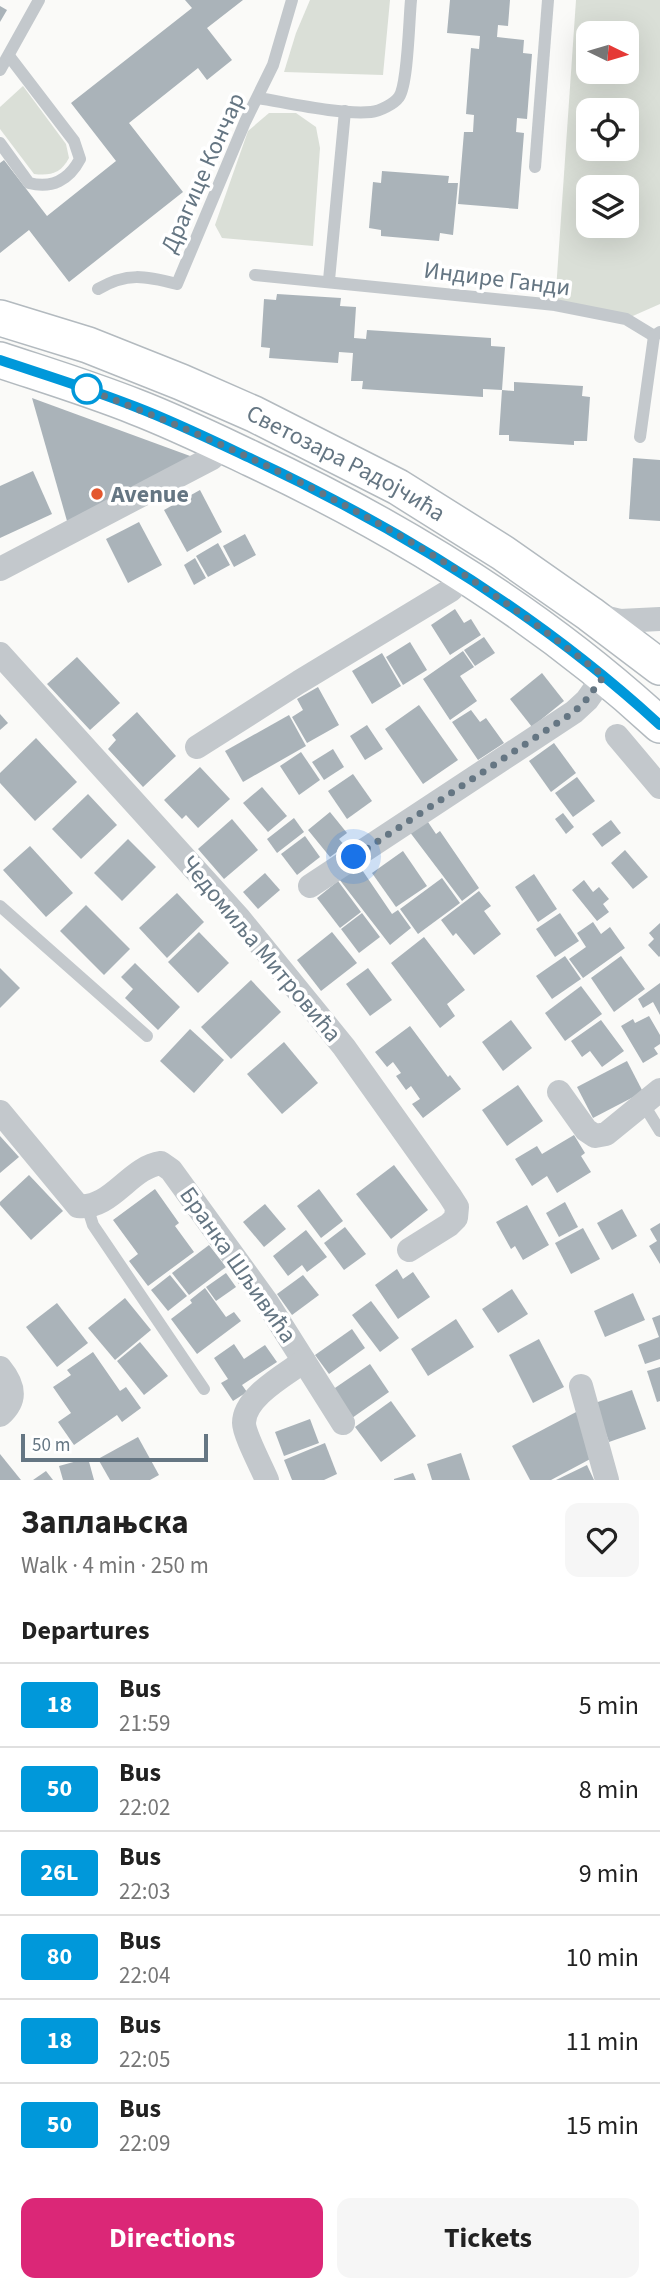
<!DOCTYPE html>
<meta charset="utf-8">
<style>
:root{--surface:#fff;--page:#f6f6f6;--text:#222;--muted:#767676;--line:#e0e0e0;--accent:#db2777}
body{margin:0;font-family:"Source Sans 3",sans-serif;background:var(--page);color:var(--text);height:100vh;display:flex;flex-direction:column;font-size:26px;white-space:nowrap}
*{box-sizing:border-box;margin:0}
p{font-size:23px;color:var(--muted)}
.icon{flex:none;width:38px;height:38px;fill:none;stroke:currentColor;stroke-width:2;stroke-linecap:round;stroke-linejoin:round}
.map{position:relative;height:1480px;overflow:hidden}
.drawer{display:flex;flex-direction:column;background:var(--surface);flex:1}
.drawer>*{flex:none}
.badge{padding:0 14px;border-radius:5px;font-size:24px;line-height:46px}
.needle{width:46px;rotate:95deg}
.buttons{position:absolute;left:576px;top:21px;display:grid;gap:14px}
.buttons a{display:grid;place-items:center;width:63px;height:63px;border-radius:14px;background:var(--surface);box-shadow:0 7px 28px #0002;font-size:35px}
.scale{position:absolute;left:21px;bottom:18px;width:187px;box-sizing:border-box;padding-left:7px;border:4px solid #657683;border-top:0;font-size:19px;line-height:24px;white-space:nowrap;color:#657683;-webkit-text-stroke:5px #fff;paint-order:stroke}
.you{position:absolute;width:35px;height:35px;margin:-18px;border:5px solid #fff;border-radius:50%;background:#1a73e8;box-shadow:0 0 0 10px #1a73e833}
.map>.badge{position:absolute;translate:-50% -50%;box-shadow:0 0 0 4px #fff}
h2{padding:0 21px;font-size:26px;line-height:63px}
.round{display:grid;place-items:center;flex:none;width:74px;height:74px;border-radius:14px;background:var(--page)}
.overview{display:flex;align-items:center;justify-content:space-between;height:119px;padding:0 21px}
h1{font-size:33px;font-weight:700;line-height:52px}
.cta{display:flex;gap:14px;margin-top:auto;padding:14px 21px}
.cta a{flex:1;height:80px;border-radius:14px;background:var(--accent);color:#fff;font-size:28px;font-weight:700;line-height:80px;text-align:center}
.cta a+a{background:var(--page);color:var(--text)}
ul{padding:0;list-style:none}
li{display:flex;align-items:center;gap:21px;height:84px;padding:0 21px;border-top:2px solid var(--line)}
li div{flex:1}
li b{display:block;font-size:26px}
li em{font-style:normal}
li .badge{min-width:77px;font-weight:700;text-align:center}
.map>svg:first-child{display:block}
.green{fill:#dadfd7;fill-rule:evenodd}
.building{fill:#aab3b9}
.lines{fill:none;stroke-linecap:round;stroke-linejoin:round}
.secondary-casing{stroke:#b3babf;stroke-width:38}
.lane{stroke:#c3c8cc;stroke-width:12}
.street{stroke:#c3c8cc;stroke-width:24}
.secondary{stroke:#fff;stroke-width:35}
.line-casing{stroke:#fff;stroke-width:16}
.line{stroke:#0098da;stroke-width:10}
.walk{stroke:#657683;stroke-width:7;stroke-dasharray:0 12.6}
.stop-dot{fill:#fff;stroke:#0098da;stroke-width:3.5}
.poi-dot{fill:#e4572e;stroke:#fff;stroke-width:2.5}
.labels{text-anchor:middle;dominant-baseline:central;stroke-width:7;stroke-linejoin:round;paint-order:stroke}
.street-label{font-size:24px;fill:#657683;stroke:#fff}
.poi-label{font-size:24px;font-weight:bold;fill:#657683;stroke:#fff;text-anchor:start}
</style>
<div class="map">
<svg width="660" height="1480" viewBox="0 0 660 1480">
<rect width="100%" height="100%" fill="#fafaf8"/>
<g class="green">
<polygon points="310,0 390,0 383,75 284,72 296,33"/>
<path d="M576,0H660V304L626,319L555,305ZM588,33H626V72H588ZM588,110H626V149H588ZM588,187H626V226H588Z"/>
<path d="M23,86L66,144L69,158C61,173 51,176 34,174L0,129V107Z"/>
<polygon points="269,113 296,113 316,127 320,148 313,246 222,238 215,225 248,131"/>
</g>
<g class="building">
<polygon points="185,0 243,0 207,28 232,60 207,80 198,68 129,123 183,192 69,282 29,230 0,253 0,163 4,160 47,216 116,161 71,103 192,8"/>
<polygon points="450,0 510,0 508,26 498,25 497,37 524,40 523,53 532,54 527,119 517,118 516,132 524,133 518,209 458,204 464,132 473,132 474,115 466,114 471,48 479,49 480,36 447,33"/>
<polygon points="0,6 7,10 0,22"/>
<polygon points="382,171 449,176 448,183 458,183 453,235 440,233 439,241 381,236 381,230 369,228 373,182 381,183"/>
<polygon points="277,294 341,298 340,306 356,307 354,338 366,339 367,330 491,338 491,346 505,347 502,390 514,391 514,382 583,386 582,396 590,397 587,441 574,441 574,445 509,441 509,435 499,435 502,390 483,389 483,397 362,389 363,381 351,381 353,353 339,352 338,363 269,358 270,348 261,347 264,299 276,300"/>
<polygon points="32,398 201,460 69,528"/>
<polygon points="633,458 660,460 660,521 629,519"/>
<polygon points="33,471 52,514 0,538 0,486"/>
<polygon points="200,490 222,532 187,552 164,510"/>
<polygon points="139,522 162,565 128,583 106,539"/>
<polygon points="245,534 256,555 234,567 223,546"/>
<polygon points="218,543 230,565 208,577 196,556"/>
<polygon points="195,558 206,578 194,585 184,565"/>
<polygon points="455,609 464,623 471,619 481,635 450,655 431,625"/>
<polygon points="484,637 495,653 475,666 464,650"/>
<polygon points="410,642 427,670 403,685 386,657"/>
<polygon points="463,651 474,667 460,676 477,701 450,720 423,679"/>
<polygon points="382,653 401,686 372,704 352,671"/>
<polygon points="77,657 120,703 90,730 47,684"/>
<polygon points="542,673 564,701 532,727 510,699"/>
<polygon points="318,687 339,725 307,743 292,717 303,710 297,699"/>
<polygon points="419,705 458,760 423,784 385,729"/>
<polygon points="471,710 480,722 486,718 504,743 478,760 452,722"/>
<polygon points="137,712 176,756 143,787 108,749 116,740 112,735"/>
<polygon points="0,714 8,723 0,730"/>
<polygon points="289,715 306,746 243,782 225,751"/>
<polygon points="367,725 383,749 365,760 350,736"/>
<polygon points="36,738 77,782 35,821 0,783 0,773"/>
<polygon points="554,743 576,773 551,792 529,761"/>
<polygon points="333,749 344,767 324,780 312,762"/>
<polygon points="301,752 320,780 299,795 280,766"/>
<polygon points="200,767 230,799 198,828 186,815 182,819 164,800"/>
<polygon points="353,774 372,801 347,819 328,791"/>
<polygon points="577,777 595,801 573,817 555,793"/>
<polygon points="262,787 287,816 268,832 243,803"/>
<polygon points="88,794 117,825 81,859 52,829"/>
<polygon points="330,812 347,833 339,839 345,846 330,857 308,830"/>
<polygon points="563,813 574,827 566,834 555,819"/>
<polygon points="294,818 304,832 277,853 267,839"/>
<polygon points="232,819 258,850 224,879 198,849"/>
<polygon points="426,819 436,834 440,831 479,888 462,901 409,831"/>
<polygon points="611,820 621,833 602,847 592,834"/>
<polygon points="305,836 320,857 297,875 281,854"/>
<polygon points="128,839 156,867 122,901 94,873"/>
<polygon points="30,846 73,893 46,917 3,870"/>
<polygon points="625,850 648,877 633,889 611,863"/>
<polygon points="403,851 427,886 396,907 372,873"/>
<polygon points="358,864 392,914 398,910 411,928 390,945 339,879"/>
<polygon points="265,873 280,890 258,909 243,892"/>
<polygon points="534,874 557,909 538,922 515,887"/>
<polygon points="442,878 460,903 418,934 400,909"/>
<polygon points="584,880 593,892 599,887 609,899 603,904 609,912 597,921 572,890"/>
<polygon points="338,881 361,912 340,928 317,898"/>
<polygon points="479,891 491,906 484,911 501,934 474,955 456,933 453,936 441,920"/>
<polygon points="177,893 204,922 167,958 139,928"/>
<polygon points="86,905 130,949 104,975 60,931"/>
<polygon points="362,913 380,937 359,953 341,929"/>
<polygon points="560,913 579,941 555,957 536,929"/>
<polygon points="593,922 601,934 610,927 625,948 583,978 569,959 586,947 577,933"/>
<polygon points="660,923 660,956 659,957 648,945 654,939 649,933"/>
<polygon points="199,932 229,963 198,993 168,962"/>
<polygon points="332,932 357,963 321,991 297,960"/>
<polygon points="424,937 465,990 447,1004 455,1016 440,1028 391,963"/>
<polygon points="565,956 581,979 552,999 536,976"/>
<polygon points="621,956 645,989 614,1012 591,978"/>
<polygon points="135,963 180,1007 158,1030 125,998 133,989 121,977"/>
<polygon points="0,968 20,988 0,1008"/>
<polygon points="368,968 392,1000 370,1016 346,984"/>
<polygon points="251,980 281,1012 231,1059 201,1027"/>
<polygon points="660,983 660,1015 653,1002 643,1008 638,999"/>
<polygon points="581,986 602,1014 565,1041 545,1013"/>
<polygon points="649,1016 660,1035 660,1044 654,1048 658,1054 643,1063 621,1026 633,1019 635,1023"/>
<polygon points="511,1020 532,1048 503,1071 482,1042"/>
<polygon points="601,1020 624,1051 602,1067 590,1051 582,1057 571,1041"/>
<polygon points="410,1026 448,1077 450,1075 461,1089 423,1118 412,1104 420,1099 411,1086 406,1090 396,1076 401,1073 393,1062 387,1067 375,1052"/>
<polygon points="190,1029 224,1060 194,1093 160,1061"/>
<polygon points="284,1042 318,1083 282,1114 247,1074"/>
<polygon points="627,1061 643,1092 593,1118 577,1087"/>
<polygon points="518,1085 543,1121 507,1146 482,1110"/>
<polygon points="574,1135 585,1153 581,1156 591,1172 557,1193 547,1176 532,1186 515,1159 537,1146 542,1154"/>
<polygon points="0,1136 19,1157 0,1173"/>
<polygon points="394,1165 428,1210 391,1239 356,1194"/>
<polygon points="29,1175 63,1211 31,1240 0,1205 0,1202"/>
<polygon points="155,1189 179,1223 175,1226 194,1252 148,1286 129,1261 138,1254 113,1220"/>
<polygon points="319,1189 343,1221 321,1238 297,1206"/>
<polygon points="565,1202 578,1227 559,1237 546,1213"/>
<polygon points="265,1204 286,1229 264,1247 243,1222"/>
<polygon points="527,1205 549,1245 523,1260 515,1246 511,1249 496,1222"/>
<polygon points="622,1209 637,1236 612,1250 597,1223"/>
<polygon points="660,1223 660,1264 649,1246 657,1241 650,1229"/>
<polygon points="345,1227 366,1254 344,1270 324,1243"/>
<polygon points="583,1228 600,1259 571,1274 555,1243"/>
<polygon points="306,1230 327,1257 307,1272 302,1265 288,1276 273,1256"/>
<polygon points="209,1245 226,1267 189,1295 172,1273"/>
<polygon points="397,1269 403,1279 413,1272 430,1297 398,1319 375,1285"/>
<polygon points="226,1273 236,1287 216,1301 206,1287"/>
<polygon points="170,1275 187,1296 168,1311 151,1290"/>
<polygon points="303,1275 319,1295 292,1315 277,1294"/>
<polygon points="205,1288 226,1317 234,1312 241,1321 197,1354 171,1319 192,1303 190,1300"/>
<polygon points="512,1289 528,1314 498,1333 482,1309"/>
<polygon points="633,1293 645,1320 605,1337 594,1311"/>
<polygon points="125,1298 151,1330 115,1360 88,1328"/>
<polygon points="371,1301 399,1338 380,1352 352,1315"/>
<polygon points="57,1303 88,1343 57,1367 26,1327"/>
<polygon points="660,1315 660,1359 645,1364 638,1345 659,1337 652,1318"/>
<polygon points="456,1319 474,1347 428,1376 411,1349"/>
<polygon points="352,1329 365,1348 329,1374 315,1355"/>
<polygon points="539,1339 564,1387 533,1403 509,1355"/>
<polygon points="140,1342 168,1376 144,1395 117,1361"/>
<polygon points="234,1344 244,1359 265,1345 277,1362 242,1385 247,1392 233,1401 221,1383 228,1379 214,1358"/>
<polygon points="93,1352 120,1391 126,1387 141,1408 122,1422 117,1415 74,1445 58,1422 71,1413 53,1387 71,1375 67,1370"/>
<polygon points="370,1364 389,1392 352,1418 332,1390"/>
<polygon points="660,1367 660,1401 657,1402 647,1371"/>
<polygon points="632,1390 646,1429 609,1442 595,1403"/>
<polygon points="391,1401 416,1436 381,1462 355,1427"/>
<polygon points="578,1411 594,1457 551,1480 530,1480 512,1446"/>
<polygon points="310,1419 319,1443 284,1456 275,1432"/>
<polygon points="138,1437 159,1475 150,1480 110,1480 98,1459"/>
<polygon points="325,1443 337,1474 324,1480 292,1480 284,1460"/>
<polygon points="461,1453 470,1480 432,1480 427,1464"/>
<polygon points="0,1454 21,1480 0,1480"/>
<polygon points="88,1458 94,1480 63,1480 59,1466"/>
<polygon points="587,1465 594,1480 556,1480"/>
<polygon points="46,1471 53,1480 33,1480"/>
<polygon points="413,1473 416,1480 394,1480 394,1479"/>
</g>
<g class="lines">
<defs>
<g id="secondary">
<path id="s1" d="M0,318L88,345L181,382L254,414L398,487L503,553L590,614L660,667"/>
<path d="M0,360C45,375 91,389 136,407C175,422 214,441 252,459C399,528 540,614 660,725"/>
</g>
</defs>
<use href="#secondary" class="secondary-casing"/>
<g class="lane">
<polyline points="0,70 39,0"/>
<path d="M258,98C289,103 341,115 371,112C380,111 394,104 399,97C408,84 409,19 411,0"/>
<path d="M0,143L29,183C52,189 69,180 80,159L74,141L9,56"/>
<polyline points="535,167 548,0"/>
<polyline points="255,275 555,305 626,319 654,336"/>
<polyline points="329,280 345,111"/>
<path d="M98,289C127,272 145,276 177,284L245,122L273,65L292,0"/>
<polyline points="640,437 654,336 660,332"/>
<polyline points="0,906 147,1036"/>
<polyline points="644,1105 660,1131"/>
<polyline points="87,1206 93,1225 204,1389"/>
</g>
<g class="street">
<polyline points="0,569 212,458 221,444"/>
<polyline points="595,615 620,621 660,619"/>
<polyline points="0,654 239,918 344,1047 450,1196 457,1207 456,1218 449,1225 409,1250"/>
<polyline points="617,736 660,787"/>
<polyline points="197,747 299,682 451,590 464,575"/>
<polyline points="310,886 574,712 587,700 604,676"/>
<polyline points="559,1092 586,1130 595,1136 606,1134 660,1090"/>
<path d="M0,1112L78,1206C111,1210 130,1167 161,1163L171,1170L266,1301L343,1423"/>
<path d="M0,1368C14,1385 17,1400 0,1415"/>
<polyline points="581,1386 607,1480"/>
<path d="M267,1480C262,1468 244,1434 244,1423C244,1397 285,1375 304,1361"/>
</g>
<use href="#secondary" class="secondary"/>
</g>
<g class="lines">
<defs>
<path id="line" d="M0,360C45,375 91,389 136,407C175,422 214,441 252,459C399,528 539,614 660,725"/>
</defs>
<use href="#line" class="line-casing"/>
<use href="#line" class="line"/>
<path class="walk" d="M87,389L78,386C207,434 332,493 449,565C503,599 554,638 604,676L586,700L574,712L354,857"/>
</g>
<circle class="stop-dot" cx="87" cy="389" r="14"/>
<circle class="poi-dot" cx="97" cy="494" r="7"/>
<g class="labels">
<g class="street-label">
<text transform="translate(203 173) rotate(-66)">Драгице Кончар</text>
<text transform="translate(497 279) rotate(7)">Индире Ганди</text>
<text stroke="none"><textPath href="#s1" startOffset="376">Светозара Радојчића</textPath></text>
<text transform="translate(261 949) rotate(50)">Чедомиља Митровића</text>
<text transform="translate(238 1265) rotate(55)">Бранка Шљивића</text>
</g>
<g class="poi-label">
<text x="111" y="494">Avenue</text>
</g>
</g>
</svg>
<div class="buttons">
<a><svg class="needle" viewBox="-14 -14 28 28"><path d="M0-13l5 13h-10z" fill="#e53935"/><path d="M0 13l5-13h-10z" fill="#767676"/></svg></a>
<a><svg class="icon" aria-label="locate" viewBox="0 0 24 24"><circle cx="12" cy="12" r="6"/><path d="M12 2v4M12 18v4M2 12h4M18 12h4"/></svg></a>
<a><svg class="icon" aria-label="layers" viewBox="0 0 24 24"><path d="M12 4l9 5-9 5-9-5zM3 14l9 5 9-5"/></svg></a>
</div>
<div class="scale">50 m</div>
<div class="you" style="left:354px;top:857px"></div>
</div>
<section class="drawer">
<div class="overview"><div><h1>Заплањска</h1><p>Walk · 4 min · 250 m</p></div><a class="round"><svg class="icon" aria-label="heart" viewBox="0 0 24 24"><path d="M12 20l-8-8c-3-5 5-10 8-4 3-6 11-1 8 4z"/></svg></a></div>
<h2>Departures</h2>
<ul>
<li><span class="badge" style="background:#0098da;color:#fff">18</span><div><b>Bus</b><p>21:59</p></div><em>5 min</em></li>
<li><span class="badge" style="background:#0098da;color:#fff">50</span><div><b>Bus</b><p>22:02</p></div><em>8 min</em></li>
<li><span class="badge" style="background:#0098da;color:#fff">26L</span><div><b>Bus</b><p>22:03</p></div><em>9 min</em></li>
<li><span class="badge" style="background:#0098da;color:#fff">80</span><div><b>Bus</b><p>22:04</p></div><em>10 min</em></li>
<li><span class="badge" style="background:#0098da;color:#fff">18</span><div><b>Bus</b><p>22:05</p></div><em>11 min</em></li>
<li><span class="badge" style="background:#0098da;color:#fff">50</span><div><b>Bus</b><p>22:09</p></div><em>15 min</em></li>
</ul>
<div class="cta"><a>Directions</a><a>Tickets</a></div>
</section>
